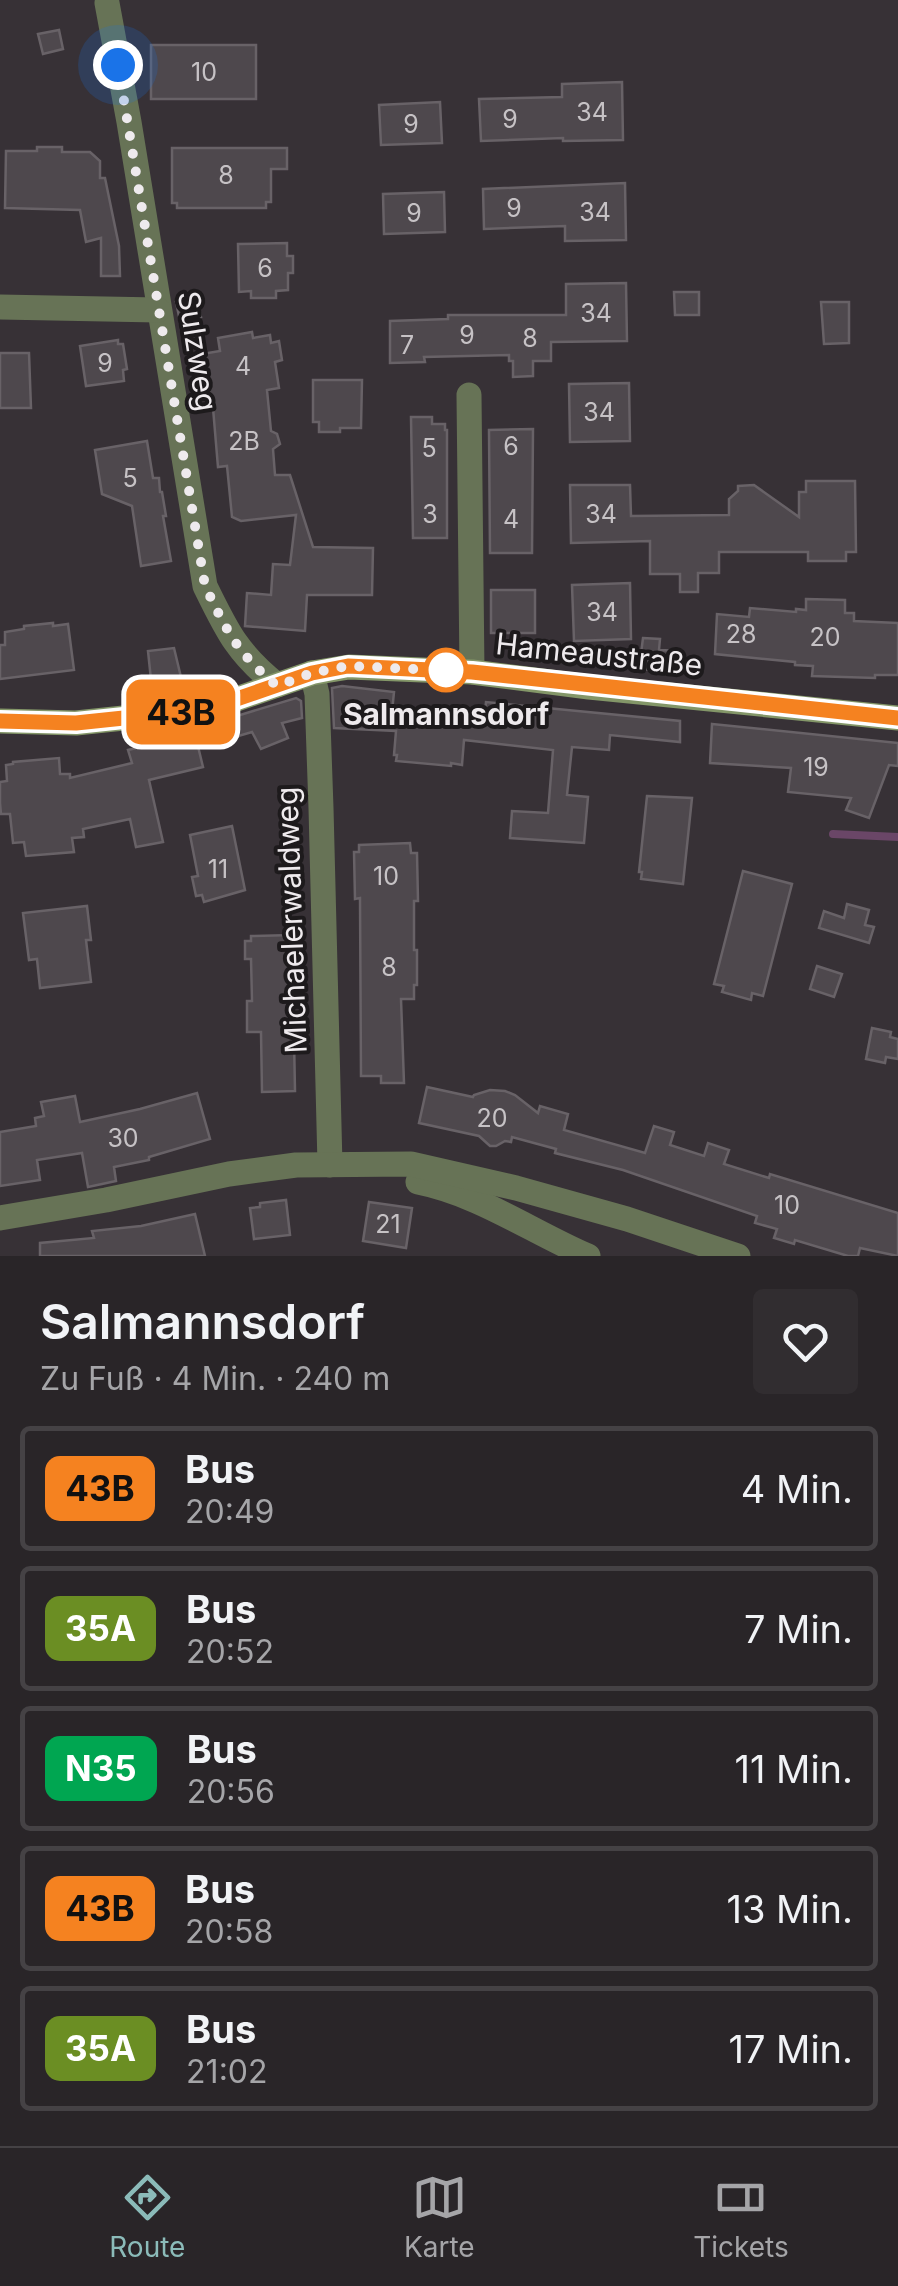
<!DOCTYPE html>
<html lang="de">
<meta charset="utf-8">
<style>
:root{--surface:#292528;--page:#312d30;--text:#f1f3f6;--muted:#a5a5a8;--line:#454245;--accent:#8bbbb9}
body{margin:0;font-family:Inter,sans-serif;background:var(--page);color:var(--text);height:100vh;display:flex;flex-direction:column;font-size:38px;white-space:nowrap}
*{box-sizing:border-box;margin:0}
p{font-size:32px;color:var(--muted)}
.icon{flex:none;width:55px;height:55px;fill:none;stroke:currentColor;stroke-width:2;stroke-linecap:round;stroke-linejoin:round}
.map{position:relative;height:1256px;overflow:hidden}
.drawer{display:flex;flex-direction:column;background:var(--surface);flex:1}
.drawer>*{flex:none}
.badge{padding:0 20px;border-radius:15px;font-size:35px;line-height:65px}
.you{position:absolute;width:50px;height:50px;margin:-25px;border:8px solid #fff;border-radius:50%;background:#1a73e8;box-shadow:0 0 0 15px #1a73e833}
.map>.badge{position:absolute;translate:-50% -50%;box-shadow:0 0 0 5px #fff}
.round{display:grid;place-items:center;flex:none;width:105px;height:105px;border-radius:10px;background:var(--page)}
.summary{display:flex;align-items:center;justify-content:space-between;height:170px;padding:0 40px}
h1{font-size:48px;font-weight:600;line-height:75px}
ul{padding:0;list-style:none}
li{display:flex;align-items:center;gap:30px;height:125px;margin:0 20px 15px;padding:0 20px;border:5px solid var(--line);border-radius:10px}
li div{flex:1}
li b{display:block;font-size:38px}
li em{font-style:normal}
li .badge{min-width:110px;font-weight:700;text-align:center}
.tab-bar{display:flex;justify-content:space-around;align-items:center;height:140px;border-top:2px solid var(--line);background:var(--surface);font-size:28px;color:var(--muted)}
.tab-bar a{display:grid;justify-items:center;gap:5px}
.tab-bar .selected{color:var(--accent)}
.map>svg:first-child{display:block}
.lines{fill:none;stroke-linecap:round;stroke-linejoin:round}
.stream{stroke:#6a4667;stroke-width:8}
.building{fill:#4e484d;stroke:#686267;stroke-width:2.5}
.street{stroke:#677356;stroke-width:25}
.secondary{stroke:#839668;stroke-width:25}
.line-casing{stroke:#fff;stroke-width:22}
.line{stroke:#f58220;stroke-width:15}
.walk{stroke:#eeeaed;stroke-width:10;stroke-dasharray:0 18}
.stop-dot{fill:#fff;stroke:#f58220;stroke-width:5}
.labels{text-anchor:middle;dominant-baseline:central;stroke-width:8;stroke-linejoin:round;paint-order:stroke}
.number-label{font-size:25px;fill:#c6c2c5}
.street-label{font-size:30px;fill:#eeeaed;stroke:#1d1a1c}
.stop-label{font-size:30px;font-weight:bold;fill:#eeeaed;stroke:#1d1a1c}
</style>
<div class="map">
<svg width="898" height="1256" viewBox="0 0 898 1256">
<rect width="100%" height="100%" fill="#373136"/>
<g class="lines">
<polyline class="stream" points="833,834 898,837"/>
</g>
<g class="building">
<polygon points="59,30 63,49 43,54 38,34"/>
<rect x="151" y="45" width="105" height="54"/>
<polygon points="622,82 623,140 563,141 563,138 481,141 479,99 562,97 562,84"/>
<polygon points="440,102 442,143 381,145 379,105"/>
<polygon points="37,147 62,147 62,152 90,152 100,161 100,178 105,178 119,246 120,276 101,276 101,238 86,242 80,210 5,208 6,151 37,151"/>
<polygon points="172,148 287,148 287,169 271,169 271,202 266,202 266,208 177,208 177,203 172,203"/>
<polygon points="625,183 626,240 565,241 565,226 484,229 483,189"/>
<polygon points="444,192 445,232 384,234 383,194"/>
<polygon points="287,243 287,256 293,256 293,273 288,273 288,290 276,291 276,298 251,298 251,291 239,292 238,244"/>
<polygon points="626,283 627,341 551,342 551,361 533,361 533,376 513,377 513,361 509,361 509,355 424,357 425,362 390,363 390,321 448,319 448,315 566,315 566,284"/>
<polygon points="674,292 699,292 699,315 675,315"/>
<polygon points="197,298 201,317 180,321 176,302"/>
<polygon points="821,302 849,302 849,343 824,344"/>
<polygon points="252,332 253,338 270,335 271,343 279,341 282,360 275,362 279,388 267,390 271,431 277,434 280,444 273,449 275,475 290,475 313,547 373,548 372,595 307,595 305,631 245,626 247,593 271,595 273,564 290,565 296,515 241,521 232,517 227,466 218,467 212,396 210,397 202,354 220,351 218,338"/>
<polygon points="118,340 118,344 123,344 127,369 123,370 124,381 86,386 80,346"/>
<polygon points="0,353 29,353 31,408 0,408"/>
<polygon points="313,380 362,380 361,428 340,428 340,432 319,432 319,422 313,422"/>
<polygon points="629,383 630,441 570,442 569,384"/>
<polygon points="411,417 432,417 432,424 445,424 445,430 447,430 447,538 413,538"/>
<polygon points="533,429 532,553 490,553 489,430"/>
<polygon points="147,441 153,478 159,478 160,492 162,492 166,516 163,516 171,561 141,566 132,506 102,494 95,450"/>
<polygon points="806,481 855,481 856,552 846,552 846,561 808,561 808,552 719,552 719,573 698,573 698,592 680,592 680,574 650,574 650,541 571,543 570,485 630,485 631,516 729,515 729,499 738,491 738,486 754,485 799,517 799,492 806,492"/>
<polygon points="630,583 631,639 574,641 572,585"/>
<rect x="491" y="590" width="44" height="43"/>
<polygon points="806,599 845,600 845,613 854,613 854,621 898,623 898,675 875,675 875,678 812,676 813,666 795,665 795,662 715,654 717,614 749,617 750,608 796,612 796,609 806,610"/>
<polygon points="53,623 53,626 68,624 74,670 0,679 0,645 5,645 5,632 24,629 24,626"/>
<polygon points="643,638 660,639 659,650 681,651 681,673 639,669"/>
<polygon points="174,648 185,694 153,699 148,651"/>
<polygon points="342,686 394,692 392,712 447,716 447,721 484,723 486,702 680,721 680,742 610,735 609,750 572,747 567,795 588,797 584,843 510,838 512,811 548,813 553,750 464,740 462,765 451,763 451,766 396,761 397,755 394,755 396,731 334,728 332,688"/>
<polygon points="296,698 301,701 302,718 282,723 288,738 261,749 252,732 235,737 227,719"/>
<polygon points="712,724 898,743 898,766 889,765 869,818 846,810 851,798 788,792 791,768 710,763"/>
<polygon points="195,734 203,767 149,780 163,842 136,847 130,819 83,829 84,837 72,838 74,852 26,856 24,842 13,843 10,814 1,814 0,803 0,782 7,781 6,765 13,764 13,762 59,758 60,774 70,774 70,778 132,763 128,750"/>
<polygon points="647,796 692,798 683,884 641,879 642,872 639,872"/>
<polygon points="232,826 245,890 204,902 202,895 196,896 192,877 198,876 190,835"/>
<polygon points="410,843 411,853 417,853 418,901 414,901 414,950 417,950 417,985 414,985 414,999 401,999 404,1083 381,1083 381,1076 361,1076 360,898 355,899 354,852 359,852 359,845"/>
<polygon points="743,871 792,884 763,996 752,993 751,1000 722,992 724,986 714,984"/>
<polygon points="847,904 869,910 865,925 874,927 869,943 819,928 824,911 844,918"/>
<polygon points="87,906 91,940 86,940 91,982 40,988 37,959 29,960 23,913"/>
<polygon points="292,935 295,1091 262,1092 261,1032 247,1032 247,1001 252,1001 251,959 245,959 245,941 251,941 251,936"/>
<polygon points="817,966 842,974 834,997 810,989"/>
<polygon points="872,1028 891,1032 890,1037 898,1039 898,1059 886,1057 885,1063 866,1059"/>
<polygon points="427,1087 473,1097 474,1095 490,1090 505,1091 515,1095 538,1113 540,1106 568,1114 564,1130 645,1153 654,1126 674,1132 670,1145 704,1156 708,1143 729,1150 724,1164 769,1178 770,1174 898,1213 898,1256 860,1248 858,1256 848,1256 795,1240 794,1244 774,1238 777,1229 755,1223 757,1216 623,1170 555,1153 556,1149 512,1137 511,1142 505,1141 496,1146 490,1146 479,1136 419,1123"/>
<polygon points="197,1093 210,1139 149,1157 149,1160 114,1167 116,1181 88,1187 82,1153 37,1160 40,1180 0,1186 0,1132 36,1126 35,1118 44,1116 41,1102 75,1096 80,1122 140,1109"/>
<polygon points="286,1200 290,1235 254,1239 250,1208 260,1207 260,1203"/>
<polygon points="369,1202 412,1208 406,1248 363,1241"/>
<polygon points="195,1214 205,1256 40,1256 40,1243 94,1238 92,1231 141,1226"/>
</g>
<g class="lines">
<g class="street">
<path d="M107,3L129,122L205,586C227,631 237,653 277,685"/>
<polyline points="0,307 158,310"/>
<polyline points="469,395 472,672"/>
<polyline points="312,673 317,694 321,808 330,1165"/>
<path d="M418,1182C479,1194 532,1232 588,1256"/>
<polyline points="0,1218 106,1200 229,1174 296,1165 411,1164 516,1188 627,1219 738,1256"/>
</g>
<polyline class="secondary" points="0,721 76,723 181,712 228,702 312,673 349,667 472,672 589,687 898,718"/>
</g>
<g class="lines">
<defs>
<polyline id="line" points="0,721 76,723 181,712 228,702 312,673 348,666 472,672 898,718"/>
</defs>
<use href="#line" class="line-casing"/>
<use href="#line" class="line"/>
<path class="walk" d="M118,65L205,586C227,631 237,653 277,686L312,673L348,666L457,671L446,670"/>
</g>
<circle class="stop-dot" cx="446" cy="670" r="20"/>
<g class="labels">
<g class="number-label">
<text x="204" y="72">10</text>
<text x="592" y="112">34</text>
<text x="510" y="119">9</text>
<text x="411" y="124">9</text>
<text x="226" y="175">8</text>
<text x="514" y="208">9</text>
<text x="595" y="212">34</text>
<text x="414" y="213">9</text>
<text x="265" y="268">6</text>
<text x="596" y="313">34</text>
<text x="467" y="335">9</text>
<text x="530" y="338">8</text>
<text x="407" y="345">7</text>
<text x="105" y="363">9</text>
<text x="243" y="366">4</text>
<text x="599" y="412">34</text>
<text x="244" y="441">2B</text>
<text x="511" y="446">6</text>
<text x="429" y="448">5</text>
<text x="130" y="478">5</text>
<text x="430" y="514">3</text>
<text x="601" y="514">34</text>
<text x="511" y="519">4</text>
<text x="602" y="612">34</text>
<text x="741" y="634">28</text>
<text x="825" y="637">20</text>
<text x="816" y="767">19</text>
<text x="218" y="869">11</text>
<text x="386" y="876">10</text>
<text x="389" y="967">8</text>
<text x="492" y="1118">20</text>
<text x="123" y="1138">30</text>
<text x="787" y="1205">10</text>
<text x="388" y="1224">21</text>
</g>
<g class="street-label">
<text transform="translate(198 351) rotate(81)">Sulzweg</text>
<text transform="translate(599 654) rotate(6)">Hameaustraße</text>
<text transform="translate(291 920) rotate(-92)">Michaelerwaldweg</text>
</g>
<g class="stop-label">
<text x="446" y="714">Salmannsdorf</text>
</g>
</g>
</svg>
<div class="you" style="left:118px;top:65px"></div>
<b class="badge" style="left:181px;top:712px;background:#f58220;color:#111">43B</b>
</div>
<section class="drawer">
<div class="summary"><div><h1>Salmannsdorf</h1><p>Zu Fuß · 4 Min. · 240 m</p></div><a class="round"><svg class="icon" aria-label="heart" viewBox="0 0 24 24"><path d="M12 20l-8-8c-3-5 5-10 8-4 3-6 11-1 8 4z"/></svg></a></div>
<ul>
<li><span class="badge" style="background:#f58220;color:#111">43B</span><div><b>Bus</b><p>20:49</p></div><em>4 Min.</em></li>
<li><span class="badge" style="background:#6b8e23;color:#fff">35A</span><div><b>Bus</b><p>20:52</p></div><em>7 Min.</em></li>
<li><span class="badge" style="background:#00a651;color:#fff">N35</span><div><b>Bus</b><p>20:56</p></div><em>11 Min.</em></li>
<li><span class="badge" style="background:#f58220;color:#111">43B</span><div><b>Bus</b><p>20:58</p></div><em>13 Min.</em></li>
<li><span class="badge" style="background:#6b8e23;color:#fff">35A</span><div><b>Bus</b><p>21:02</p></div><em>17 Min.</em></li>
</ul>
</section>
<nav class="tab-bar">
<a class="selected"><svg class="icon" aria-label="directions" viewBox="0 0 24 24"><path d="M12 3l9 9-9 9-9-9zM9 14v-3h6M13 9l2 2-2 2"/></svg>Route</a>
<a><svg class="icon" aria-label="map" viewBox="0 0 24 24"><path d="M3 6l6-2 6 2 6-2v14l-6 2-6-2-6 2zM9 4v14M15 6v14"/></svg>Karte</a>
<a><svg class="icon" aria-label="tickets" viewBox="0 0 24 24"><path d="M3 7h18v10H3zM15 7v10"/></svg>Tickets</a>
</nav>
